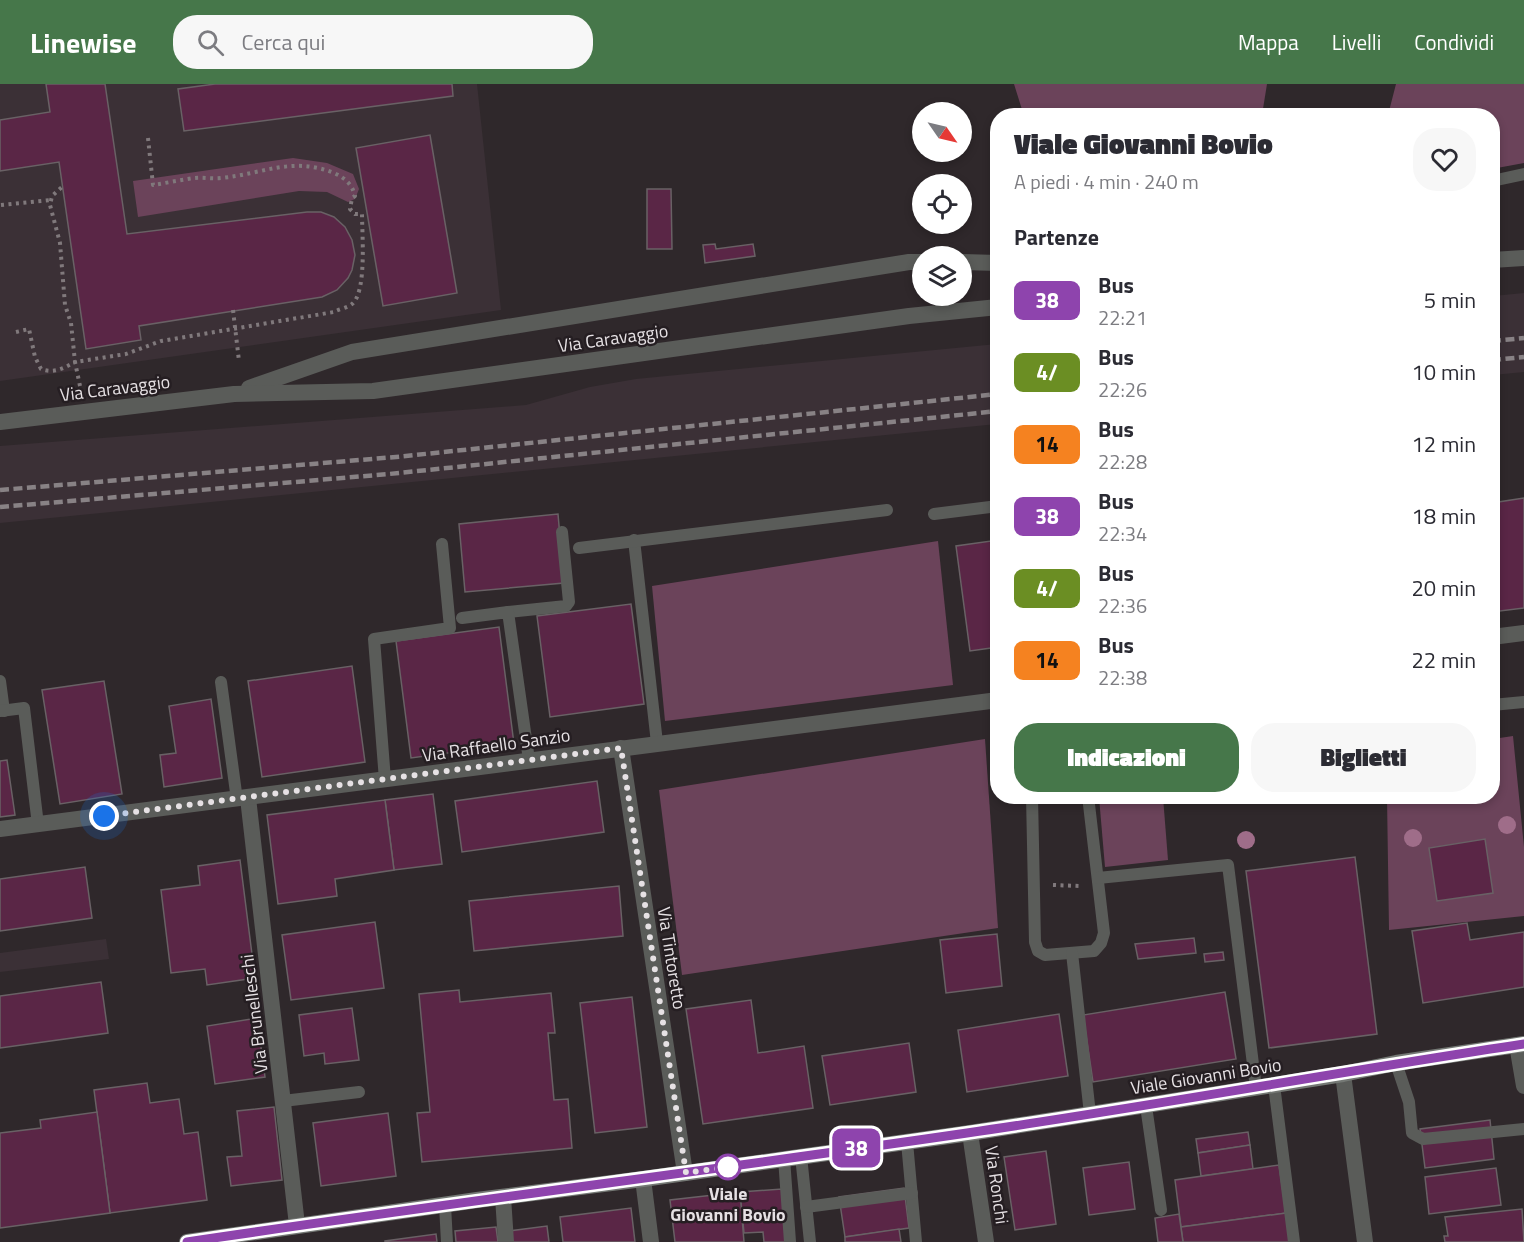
<!DOCTYPE html>
<html lang="it">
<meta charset="utf-8">
<style>
:root{--surface:#fff;--page:#f7f7f7;--text:#2b2b33;--muted:#7c7c81;--accent:#46774a}
body{margin:0;font-family:"Titillium Web",sans-serif;background:var(--page);color:var(--text);height:100vh;display:flex;flex-direction:column;font-size:22px;white-space:nowrap}
*{box-sizing:border-box;margin:0}
p{font-size:20px;color:var(--muted)}
.icon{flex:none;width:33px;height:33px;fill:none;stroke:currentColor;stroke-width:2;stroke-linecap:round;stroke-linejoin:round}
.map{position:relative;flex:1;overflow:hidden}
.sheet{position:absolute;left:990px;top:24px;width:510px;height:696px;display:flex;flex-direction:column;background:var(--surface);border-radius:24px;box-shadow:0 3px 9px #0003}
.sheet>*{flex:none}
.badge{padding:0 12px;border-radius:9px;font-size:21px;line-height:39px}
.needle{width:39px;rotate:124deg}
.buttons{position:absolute;left:912px;top:18px;display:grid;gap:12px}
.buttons a{display:grid;place-items:center;width:60px;height:60px;border-radius:50%;background:var(--surface);box-shadow:0 3px 9px #0003;font-size:30px}
.you{position:absolute;width:30px;height:30px;margin:-15px;border:4px solid #fff;border-radius:50%;background:#1a73e8;box-shadow:0 0 0 9px #1a73e833}
.map>.badge{position:absolute;translate:-50% -50%;box-shadow:0 0 0 3px #fff}
h2{padding:0 24px;font-size:22px;line-height:54px}
.round{display:grid;place-items:center;flex:none;width:63px;height:63px;border-radius:24px;background:var(--page)}
.summary{display:flex;align-items:center;justify-content:space-between;height:102px;padding:0 24px}
h1{font-size:28px;font-weight:800;line-height:45px}
.primary-button{display:flex;gap:12px;margin-top:auto;padding:12px 24px}
.primary-button a{flex:1;height:69px;border-radius:24px;background:var(--accent);color:#fff;font-size:24px;font-weight:800;line-height:69px;text-align:center}
.primary-button a+a{background:var(--page);color:var(--text)}
ul{padding:0;list-style:none}
li{display:flex;align-items:center;gap:18px;height:72px;padding:0 24px}
li div{flex:1}
li b{display:block;font-size:22px}
li em{font-style:normal}
li .badge{min-width:66px;font-weight:700;text-align:center}
header{display:flex;align-items:center;gap:36px;box-sizing:border-box;height:84px;padding:0 30px;background:var(--accent);color:#fff}
header strong{font-size:28px}
nav{display:flex;gap:33px;margin-inline-start:auto;font-size:21px}
.search{width:420px;height:54px;background:var(--page);display:flex;align-items:center;gap:15px;box-sizing:border-box;padding:0 21px;border-radius:24px;color:var(--muted);font-size:22px}
.map>svg:first-child{display:block}
.built{fill:#3b3036}
.green{fill:#6b435a}
.building{fill:#5a2646;stroke:#696165;stroke-width:1.5}
.lines{fill:none;stroke-linecap:round;stroke-linejoin:round}
.path{stroke:#80797c;stroke-width:4;stroke-dasharray:3 4.5;stroke-linecap:butt}
.service{stroke:#5a5c59;stroke-width:12}
.minor{stroke:#5a5c59;stroke-width:16}
.tertiary{stroke:#5a5c59;stroke-width:16}
.secondary{stroke:#747874;stroke-width:16}
.rail{stroke:#888285;stroke-width:4.5;stroke-dasharray:9 4.5;stroke-linecap:butt}
.tree{fill:#9f6d89}
.line-casing{stroke:#fff;stroke-width:14}
.line{stroke:#8e44ad;stroke-width:9}
.walk{stroke:#e6e1e4;stroke-width:6;stroke-dasharray:0 10.8}
.stop-dot{fill:#fff;stroke:#8e44ad;stroke-width:3}
.labels{text-anchor:middle;dominant-baseline:central;stroke-width:5;stroke-linejoin:round;paint-order:stroke}
.street-label{font-size:18px;fill:#e6e1e4;stroke:#251e22}
.stop-label{font-size:18px;font-weight:bold;fill:#e6e1e4;stroke:#251e22}
</style>
<header>
<strong>Linewise</strong>
<div class="search"><svg class="icon" aria-label="search" viewBox="0 0 24 24"><circle cx="10" cy="10" r="6"/><path d="M15 15l6 6"/></svg>Cerca qui</div>
<nav><a>Mappa</a><a>Livelli</a><a>Condividi</a></nav>
</header>
<div class="map">
<svg width="1524" height="1158" viewBox="0 0 1524 1158">
<rect width="100%" height="100%" fill="#2f282b"/>
<g class="built">
<polygon points="0,0 477,0 501,226 0,297"/>
<polygon points="1524,209 1524,288 1493,291 1493,212"/>
<polygon points="997,260 997,340 0,439 0,362 526,321 590,303 636,295"/>
<polygon points="106,855 109,875 0,888 0,869"/>
</g>
<g class="green">
<polygon points="1014,0 1267,0 1262,31 1024,32"/>
<polygon points="1396,0 1524,0 1524,79 1497,84 1493,82 1492,32 1388,31"/>
<polygon points="293,74 327,79 353,90 359,105 355,115 348,118 327,108 299,107 138,133 133,97"/>
<polygon points="938,457 953,601 665,637 652,502"/>
<polygon points="1513,652 1524,763 1524,832 1389,846 1387,713 1492,712 1493,655"/>
<polygon points="985,655 998,844 682,891 659,706"/>
<polygon points="1099,713 1163,713 1168,776 1105,783"/>
</g>
<g class="building">
<polygon points="46,0 105,0 127,150 307,128 321,128 334,133 345,143 352,156 355,171 352,186 348,194 337,206 322,213 139,242 141,256 86,265 59,78 0,87 0,36 50,28"/>
<polygon points="215,0 452,0 453,12 184,47 178,5"/>
<polygon points="430,51 457,209 383,222 356,64"/>
<polygon points="647,105 671,105 672,165 647,165"/>
<polygon points="715,160 716,165 753,160 755,172 705,179 703,161"/>
<polygon points="1524,414 1524,524 1492,528 1492,419"/>
<polygon points="558,430 564,499 465,508 459,440"/>
<polygon points="991,457 998,505 998,563 970,567 956,462"/>
<polygon points="631,520 644,620 550,633 537,532"/>
<polygon points="499,543 514,660 411,674 396,557"/>
<polygon points="352,582 365,678 262,693 248,597"/>
<polygon points="104,597 122,710 60,720 42,606"/>
<polygon points="211,615 222,694 164,703 160,671 176,669 169,622"/>
<polygon points="7,676 15,731 0,733 0,677"/>
<polygon points="597,697 604,748 462,768 455,717"/>
<polygon points="433,710 442,780 394,786 385,716"/>
<polygon points="385,716 394,786 335,795 337,812 278,820 267,731"/>
<polygon points="1485,755 1493,809 1437,817 1429,764"/>
<polygon points="1355,773 1377,950 1269,964 1246,787"/>
<polygon points="240,776 255,894 207,901 205,885 171,889 161,806 200,801 198,782"/>
<polygon points="85,783 92,834 0,847 0,795"/>
<polygon points="619,802 623,852 474,867 469,817"/>
<polygon points="375,838 384,904 291,916 282,851"/>
<polygon points="1467,839 1470,856 1524,848 1524,903 1423,919 1412,847"/>
<polygon points="997,850 1002,902 946,909 940,856"/>
<polygon points="1194,854 1196,869 1138,875 1135,860"/>
<polygon points="1223,868 1224,876 1205,878 1204,870"/>
<polygon points="101,898 108,949 0,964 0,912"/>
<polygon points="459,906 460,918 551,909 555,949 548,949 554,1016 568,1015 572,1064 422,1078 417,1029 430,1028 419,910"/>
<polygon points="1225,908 1236,975 1093,998 1083,931"/>
<polygon points="632,913 647,1043 595,1049 580,919"/>
<polygon points="751,916 758,969 804,962 813,1024 703,1040 686,925"/>
<polygon points="352,924 359,976 325,980 324,969 304,972 299,931"/>
<polygon points="1059,930 1068,992 967,1008 958,946"/>
<polygon points="257,934 265,993 215,1000 207,942"/>
<polygon points="909,959 916,1008 830,1021 822,972"/>
<polygon points="147,999 150,1019 179,1015 184,1050 198,1048 207,1116 110,1129 94,1006"/>
<polygon points="274,1023 282,1096 231,1102 227,1073 242,1072 237,1027"/>
<polygon points="97,1028 110,1129 0,1144 0,1049 41,1044 40,1036"/>
<polygon points="388,1029 396,1092 321,1102 313,1039"/>
<polygon points="1490,1036 1494,1075 1425,1084 1420,1045"/>
<polygon points="1248,1048 1250,1061 1198,1069 1196,1055"/>
<polygon points="1250,1061 1253,1085 1201,1092 1198,1069"/>
<polygon points="1046,1067 1056,1140 1015,1146 1004,1073"/>
<polygon points="1129,1078 1135,1125 1089,1131 1083,1084"/>
<polygon points="1279,1081 1286,1129 1181,1143 1175,1096"/>
<polygon points="1496,1084 1501,1121 1429,1130 1425,1093"/>
<polygon points="904,1104 909,1144 845,1153 839,1113"/>
<polygon points="782,1105 786,1158 764,1158 763,1148 744,1149 740,1108"/>
<polygon points="740,1108 744,1158 675,1158 670,1116"/>
<polygon points="631,1124 635,1158 563,1158 560,1133"/>
<polygon points="1522,1125 1524,1158 1445,1158 1444,1152 1448,1152 1445,1133"/>
<polygon points="1286,1129 1290,1158 1183,1158 1181,1143"/>
<polygon points="1179,1130 1183,1158 1158,1158 1155,1134"/>
<polygon points="547,1142 549,1158 511,1158 509,1147"/>
<polygon points="496,1143 498,1158 456,1158 455,1147"/>
<polygon points="899,1145 901,1158 845,1158 845,1153"/>
<polygon points="436,1150 437,1158 385,1158 385,1157"/>
</g>
<g class="lines">
<g class="path">
<polyline points="1,121 51,116"/>
<polyline points="233,226 239,277"/>
<path d="M16,248L29,245L35,273L41,285C54,290 64,284 75,278L71,239L65,221L60,159L50,121L52,112L62,103"/>
<path d="M80,302L75,278L126,270L161,257L334,228C339,225 347,224 352,220C367,208 362,150 362,130H355L350,125L352,114L355,112C352,100 345,94 334,89C292,72 263,90 221,94C212,95 203,93 194,94C180,96 166,99 153,101L148,54"/>
<polyline points="1129,712 1129,713"/>
<polyline points="1053,801 1079,802"/>
</g>
<g class="service">
<polyline points="1492,97 1524,90"/>
<polyline points="934,430 998,422"/>
<polyline points="634,456 657,659"/>
<polyline points="579,464 887,426"/>
<polyline points="508,528 566,522 569,518 562,448"/>
<polyline points="462,534 508,528 529,676"/>
<polyline points="0,597 4,627"/>
<polyline points="221,598 237,716"/>
<polyline points="1492,621 1524,618"/>
<polyline points="0,627 24,624 38,741"/>
<polyline points="385,696 374,555 450,544 442,460"/>
<polyline points="1032,712 1035,858 1038,867 1045,871 1094,867 1101,859 1104,849 1088,712"/>
<polyline points="1098,794 1228,781 1256,1004"/>
<polyline points="1072,869 1090,1030"/>
<polyline points="1396,979 1409,1018 1412,1049 1423,1055 1524,1045"/>
<polyline points="1274,1001 1294,1158"/>
<polyline points="283,1017 359,1008"/>
<polyline points="1146,1022 1161,1126"/>
<polyline points="907,1058 916,1158"/>
<polyline points="801,1072 810,1158"/>
<polyline points="784,1074 790,1158"/>
<polyline points="445,1121 447,1158"/>
<polyline points="806,1123 912,1109"/>
</g>
<g class="minor">
<polyline points="1492,553 1524,549"/>
<polyline points="621,664 685,1089"/>
<polyline points="248,714 297,1141"/>
<polyline points="0,745 998,616"/>
<polyline points="1517,961 1524,1002"/>
<polyline points="1343,990 1365,1158"/>
<polyline points="970,1049 986,1158"/>
<polyline points="643,1095 651,1158"/>
<polyline points="503,1113 506,1158"/>
</g>
<g class="tertiary">
<polyline points="1492,176 1524,174"/>
<polyline points="962,178 998,179"/>
<polyline points="249,304 352,268 909,178 922,178"/>
<polyline points="0,338 234,310 373,307 909,232 998,223"/>
</g>
<polyline class="secondary" points="187,1158 477,1116 643,1095 970,1049 1343,990 1396,979 1524,960"/>
<g class="rail">
<polyline points="1492,257 1524,254"/>
<polyline points="1492,276 1524,273"/>
<polyline points="0,406 396,373 998,310"/>
<polyline points="0,423 389,390 998,327"/>
</g>
</g>
<g class="tree">
<circle cx="1507" cy="741" r="9"/>
<circle cx="1413" cy="754" r="9"/>
<circle cx="1246" cy="756" r="9"/>
</g>
<g class="lines">
<defs>
<path id="line" d="M187,1158C447,1119 708,1087 967,1049C1153,1022 1338,988 1524,960"/>
</defs>
<use href="#line" class="line-casing"/>
<use href="#line" class="line"/>
<polyline class="walk" points="104,732 621,664 686,1089 728,1083"/>
</g>
<circle class="stop-dot" cx="728" cy="1083" r="12"/>
<g class="labels">
<g class="street-label">
<text transform="translate(613 254) rotate(-8)">Via Caravaggio</text>
<text transform="translate(115 304) rotate(-7)">Via Caravaggio</text>
<text transform="translate(496 661) rotate(-8)">Via Raffaello Sanzio</text>
<text transform="translate(672 874) rotate(81)">Via Tintoretto</text>
<text transform="translate(254 930) rotate(-97)">Via Brunelleschi</text>
<text transform="translate(1206 992) rotate(-9)">Viale Giovanni Bovio</text>
<text transform="translate(997 1101) rotate(82)">Via Ronchi</text>
</g>
<g class="stop-label">
<text x="728" y="1109">Viale<tspan x="728" dy="21">Giovanni Bovio</tspan></text>
</g>
</g>
</svg>
<div class="buttons">
<a><svg class="needle" viewBox="-14 -14 28 28"><path d="M0-13l5 13h-10z" fill="#e53935"/><path d="M0 13l5-13h-10z" fill="#7c7c81"/></svg></a>
<a><svg class="icon" aria-label="locate" viewBox="0 0 24 24"><circle cx="12" cy="12" r="6"/><path d="M12 2v4M12 18v4M2 12h4M18 12h4"/></svg></a>
<a><svg class="icon" aria-label="layers" viewBox="0 0 24 24"><path d="M12 4l9 5-9 5-9-5zM3 14l9 5 9-5"/></svg></a>
</div>
<div class="you" style="left:104px;top:732px"></div>
<b class="badge" style="left:856px;top:1064px;background:#8e44ad;color:#fff">38</b>
<section class="sheet">
<div class="summary"><div><h1>Viale Giovanni Bovio</h1><p>A piedi · 4 min · 240 m</p></div><a class="round"><svg class="icon" aria-label="heart" viewBox="0 0 24 24"><path d="M12 20l-8-8c-3-5 5-10 8-4 3-6 11-1 8 4z"/></svg></a></div>
<h2>Partenze</h2>
<ul>
<li><span class="badge" style="background:#8e44ad;color:#fff">38</span><div><b>Bus</b><p>22:21</p></div><em>5 min</em></li>
<li><span class="badge" style="background:#6b8e23;color:#fff">4/</span><div><b>Bus</b><p>22:26</p></div><em>10 min</em></li>
<li><span class="badge" style="background:#f58220;color:#111">14</span><div><b>Bus</b><p>22:28</p></div><em>12 min</em></li>
<li><span class="badge" style="background:#8e44ad;color:#fff">38</span><div><b>Bus</b><p>22:34</p></div><em>18 min</em></li>
<li><span class="badge" style="background:#6b8e23;color:#fff">4/</span><div><b>Bus</b><p>22:36</p></div><em>20 min</em></li>
<li><span class="badge" style="background:#f58220;color:#111">14</span><div><b>Bus</b><p>22:38</p></div><em>22 min</em></li>
</ul>
<div class="primary-button"><a>Indicazioni</a><a>Biglietti</a></div>
</section>
</div>
